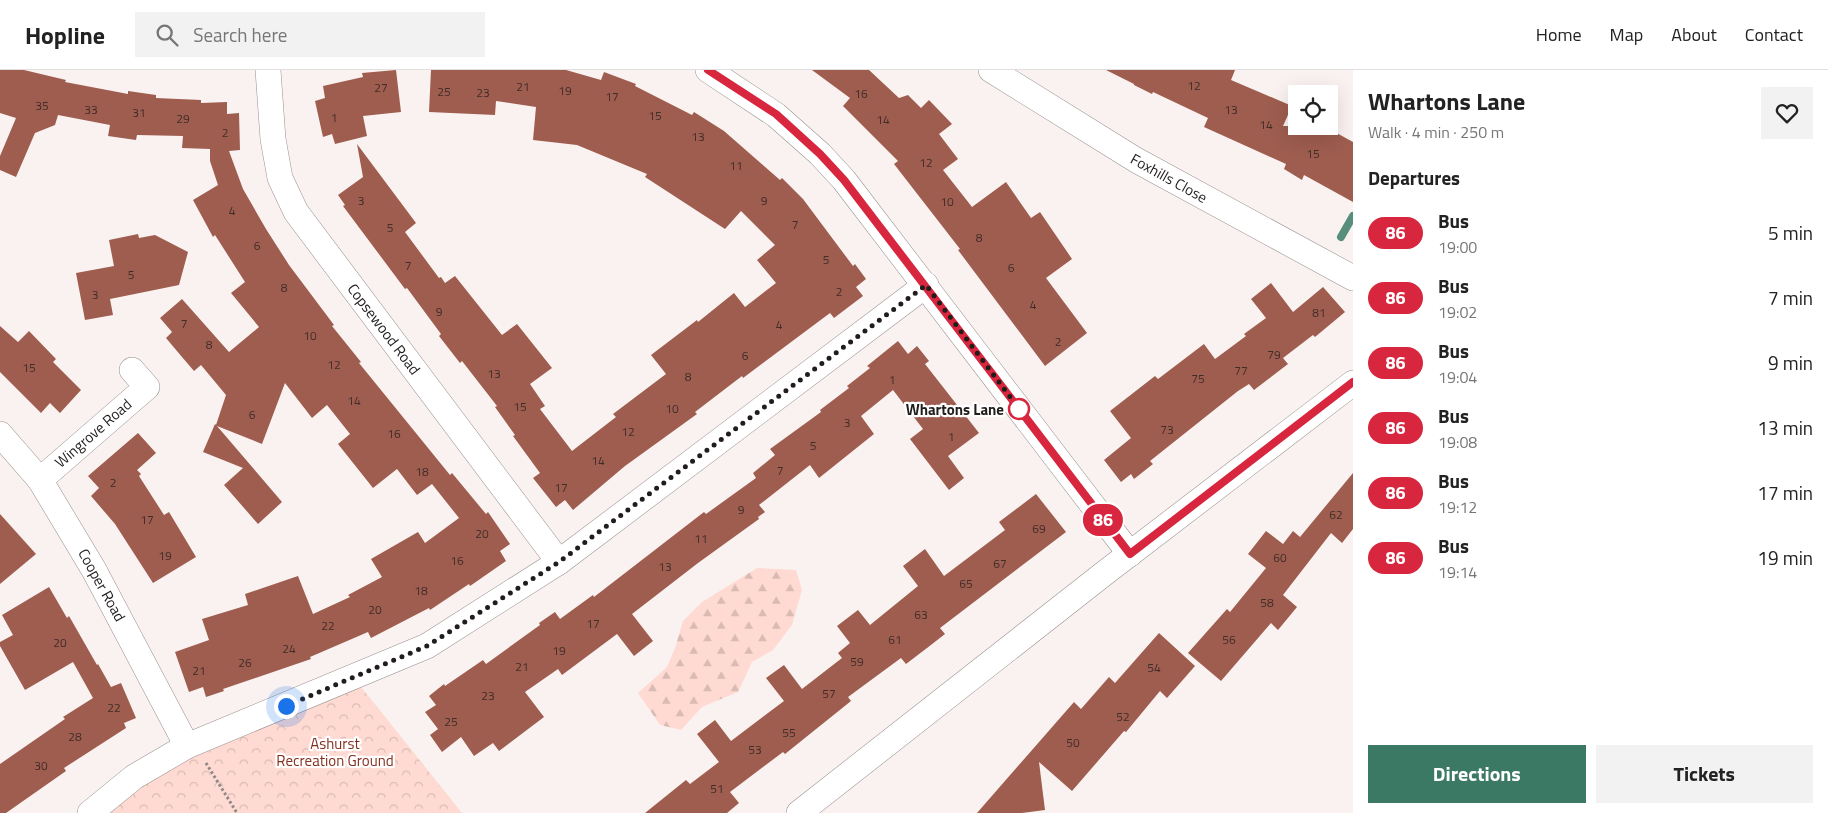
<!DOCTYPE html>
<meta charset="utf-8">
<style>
:root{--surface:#fff;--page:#f2f2f2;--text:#222;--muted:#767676;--line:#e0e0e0;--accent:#3c7965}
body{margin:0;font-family:"Titillium Web",sans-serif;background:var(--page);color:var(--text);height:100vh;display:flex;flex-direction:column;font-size:19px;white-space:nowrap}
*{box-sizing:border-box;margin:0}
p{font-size:16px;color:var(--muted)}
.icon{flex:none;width:28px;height:28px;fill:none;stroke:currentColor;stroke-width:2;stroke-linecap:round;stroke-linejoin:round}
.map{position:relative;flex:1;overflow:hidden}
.details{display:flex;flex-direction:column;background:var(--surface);width:475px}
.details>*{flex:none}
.badge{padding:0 10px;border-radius:16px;font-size:18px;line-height:32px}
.tools{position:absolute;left:1288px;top:15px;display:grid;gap:10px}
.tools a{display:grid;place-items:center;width:50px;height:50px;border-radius:0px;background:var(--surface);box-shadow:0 5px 20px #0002;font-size:25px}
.you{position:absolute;width:25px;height:25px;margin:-12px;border:4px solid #fff;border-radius:50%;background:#1a73e8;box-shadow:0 0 0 8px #1a73e833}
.map>.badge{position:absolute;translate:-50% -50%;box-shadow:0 0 0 2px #fff}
h2{padding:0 15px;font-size:19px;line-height:45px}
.round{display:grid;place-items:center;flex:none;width:52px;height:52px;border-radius:0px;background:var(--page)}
.summary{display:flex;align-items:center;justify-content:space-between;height:85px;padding:0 15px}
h1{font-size:24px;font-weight:700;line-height:38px}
.cta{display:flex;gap:10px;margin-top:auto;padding:10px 15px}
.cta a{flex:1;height:58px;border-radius:0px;background:var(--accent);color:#fff;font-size:20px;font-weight:700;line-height:58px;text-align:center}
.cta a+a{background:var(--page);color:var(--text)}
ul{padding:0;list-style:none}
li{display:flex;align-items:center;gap:15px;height:65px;padding:0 15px}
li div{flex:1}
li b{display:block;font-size:19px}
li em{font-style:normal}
li .badge{min-width:55px;font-weight:700;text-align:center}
header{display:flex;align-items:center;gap:30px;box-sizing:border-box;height:70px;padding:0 25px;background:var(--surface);border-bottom:1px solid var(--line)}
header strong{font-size:24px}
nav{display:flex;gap:28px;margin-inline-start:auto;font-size:18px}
.search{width:350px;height:45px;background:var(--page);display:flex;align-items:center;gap:12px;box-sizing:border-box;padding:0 18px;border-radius:0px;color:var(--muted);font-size:19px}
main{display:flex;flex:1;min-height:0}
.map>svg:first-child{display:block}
.forest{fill:url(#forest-firs)}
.park{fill:url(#park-crowns)}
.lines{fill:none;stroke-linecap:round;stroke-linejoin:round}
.stream{stroke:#588f7c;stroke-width:8}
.building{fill:#9e5d4f}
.minor-casing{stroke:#98908e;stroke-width:26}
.path{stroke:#8e8887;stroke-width:3;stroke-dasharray:2.5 2.5;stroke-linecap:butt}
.minor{stroke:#fff;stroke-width:25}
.line-casing{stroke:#fff;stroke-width:11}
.line{stroke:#d7263d;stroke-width:8}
.walk{stroke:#201d1c;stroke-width:5;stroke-dasharray:0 9}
.stop-dot{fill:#fff;stroke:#d7263d;stroke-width:2.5}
.labels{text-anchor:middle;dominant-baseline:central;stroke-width:4.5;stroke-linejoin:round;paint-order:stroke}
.number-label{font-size:12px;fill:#402d29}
.street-label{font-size:15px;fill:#201d1c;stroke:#fff}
.stop-label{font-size:15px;font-weight:bold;fill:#201d1c;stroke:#fff;text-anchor:end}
.park-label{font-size:15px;fill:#84301f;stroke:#fff}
</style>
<header>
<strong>Hopline</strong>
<div class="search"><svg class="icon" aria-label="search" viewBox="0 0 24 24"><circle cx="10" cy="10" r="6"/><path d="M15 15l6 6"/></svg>Search here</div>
<nav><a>Home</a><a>Map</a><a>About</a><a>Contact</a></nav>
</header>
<main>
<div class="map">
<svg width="1353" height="743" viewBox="0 0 1353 743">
<defs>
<pattern id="forest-firs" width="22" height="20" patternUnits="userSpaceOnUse" patternTransform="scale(1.25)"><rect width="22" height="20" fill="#fedad2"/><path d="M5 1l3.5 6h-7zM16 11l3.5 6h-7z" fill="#d9bbb4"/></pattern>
<pattern id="park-crowns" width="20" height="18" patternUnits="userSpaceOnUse" patternTransform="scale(1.25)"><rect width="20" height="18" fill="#fedad2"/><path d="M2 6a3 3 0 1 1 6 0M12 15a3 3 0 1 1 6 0" fill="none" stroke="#d9bbb4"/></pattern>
</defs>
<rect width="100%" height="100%" fill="#faf2f0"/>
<polygon class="forest" points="757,498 796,500 802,520 792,555 773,580 752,592 738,622 702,637 681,660 660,655 638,623 667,597 675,578 683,551 702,532"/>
<polygon class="park" points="354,608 462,743 90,743 134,707"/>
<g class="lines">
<polyline class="stream" points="1341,167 1353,146"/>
</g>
<g class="building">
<polygon points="0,0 24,0 66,10 65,12 128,24 128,21 156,25 156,28 201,30 201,33 227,32 227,44 239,43 240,80 229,81 243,119 266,159 289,195 334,255 332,256 361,292 359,293 450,405 452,403 486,444 488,442 510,474 500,481 506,491 470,516 469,514 430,540 429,538 371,568 368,562 310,587 311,589 223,619 224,621 206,627 203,617 189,622 175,582 209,570 202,549 248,535 245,524 298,506 313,544 350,527 348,525 382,507 371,489 418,462 425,473 459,448 432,414 417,425 397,399 373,418 338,374 350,364 327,335 312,348 285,313 262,374 217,356 282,432 258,454 224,415 243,398 203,382 215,354 216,355 226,325 201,295 194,301 182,287 166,268 172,262 160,248 182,229 229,282 259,257 231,223 245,212 215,165 213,167 193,130 218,115 210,91 210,79 182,78 183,66 137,65 136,70 108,66 110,55 58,45 55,55 35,63 16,107 0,100 0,86 16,48 0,43"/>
<polygon points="396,0 401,42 363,46 367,66 335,74 332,64 323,67 315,31 325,28 323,16 363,7 362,3"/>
<polygon points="431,0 566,0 601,10 604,2 636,14 635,16 692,45 694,42 724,61 780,110 782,108 803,129 853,196 855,194 866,209 856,217 863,226 834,248 830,243 743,308 742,306 695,342 697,344 625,396 573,440 565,430 556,437 533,408 540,403 513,366 515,365 495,337 497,336 462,291 460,293 439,266 441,264 407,218 405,219 343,136 345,135 338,125 363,107 357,74 416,153 405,162 439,208 441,207 445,213 455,206 502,265 517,254 552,298 530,314 545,336 540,339 572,381 616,347 613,344 666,304 651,285 697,250 698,252 734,223 745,237 776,213 757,190 775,175 741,141 725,159 645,107 647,104 577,75 533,70 536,37 496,31 495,45 429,42"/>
<polygon points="812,0 869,0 899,28 908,25 921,38 929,30 952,54 939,64 958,89 943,100 972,137 1006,112 1031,148 1040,142 1072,189 1046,208 1087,263 1045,296 958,180 960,179 894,94 898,91 843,36 850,28"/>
<polygon points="1106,0 1235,0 1231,10 1292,36 1283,56 1324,56 1353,72 1353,132 1304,105 1302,110 1284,99 1286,94 1204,57 1208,48 1153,22 1152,24 1134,15 1134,14"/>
<polygon points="138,164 139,168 155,165 188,182 179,215 110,229 113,245 85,250 76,203 114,196 109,170"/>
<polygon points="1271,213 1293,242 1323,217 1345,242 1315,267 1313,265 1283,288 1288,294 1254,320 1249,314 1238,321 1150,391 1153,394 1134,409 1131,404 1121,412 1104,390 1131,368 1110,341 1155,306 1158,309 1204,274 1215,289 1246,266 1244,264 1266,248 1251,229"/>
<polygon points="0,256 18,272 29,261 56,289 53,292 81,320 60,343 50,333 41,343 0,302"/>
<polygon points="898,271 908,284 917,276 929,291 925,294 979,363 948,386 964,408 949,420 910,369 923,359 893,320 861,346 874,364 819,408 810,395 759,435 765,442 758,447 759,449 698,493 632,544 653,571 634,586 617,564 562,605 558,599 525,622 544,647 499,681 493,673 474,686 461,667 442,682 430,665 438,659 425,642 436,635 429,626 444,614 445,616 483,590 486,594 540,555 539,553 555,542 560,549 593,525 594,527 704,442 706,444 756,408 753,403 775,385 770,379 821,342 820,340 849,318 847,316 870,298 867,296"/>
<polygon points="138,363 156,383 137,400 141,404 139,406 164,445 169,442 196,487 153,513 115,454 91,426 99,418 88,406"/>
<polygon points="1353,403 1353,459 1342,473 1331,463 1283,525 1297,537 1278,560 1271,553 1221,611 1188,583 1227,539 1230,542 1266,498 1248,484 1266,461 1283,474 1293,461 1300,467"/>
<polygon points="1036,424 1066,462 940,558 945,564 927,578 906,594 901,588 848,627 851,631 785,684 783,682 730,722 739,733 727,743 645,743 686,710 690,714 719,692 697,664 715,650 731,671 784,631 766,608 784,595 802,619 842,588 838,583 850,573 837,556 858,540 870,555 918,516 903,496 925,479 944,506 1005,460 999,452"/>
<polygon points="0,444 36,484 0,514"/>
<polygon points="49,517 67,548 69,546 97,595 98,594 111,617 121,613 136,648 124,653 126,658 64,698 66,701 6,743 0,743 0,694 65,649 63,647 93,628 73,592 25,620 0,576 0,572 13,565 2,545"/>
<polygon points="1159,563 1195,596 1167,628 1160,621 1126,662 1124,661 1072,721 1039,692 1045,740 1022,743 977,743 1074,632 1081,639 1109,607 1115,613"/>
</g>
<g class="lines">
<defs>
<g id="minor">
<polyline points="268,0 273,69 280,108 296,142 559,492"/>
<polyline points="708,0 776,45 820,84 844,110 1130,484"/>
<polyline points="991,0 1136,90 1353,208"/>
<polyline points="0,364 40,410 94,500 187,676"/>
<polyline points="40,410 147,317 132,300"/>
<polyline points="90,743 134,707 187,676 427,576 559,492 926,215"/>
<polyline points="799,743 1106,502 1353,313"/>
</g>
</defs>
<use href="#minor" class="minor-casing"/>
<polyline class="path" points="206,693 237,743"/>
<use href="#minor" class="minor"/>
</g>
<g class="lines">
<defs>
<polyline id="line" points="708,0 776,44 820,84 844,110 1130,484 1353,312"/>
</defs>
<use href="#line" class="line-casing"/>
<use href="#line" class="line"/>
<polyline class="walk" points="286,636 427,576 559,492 926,215 1023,344 1019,339"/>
</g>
<circle class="stop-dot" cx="1019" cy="339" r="10"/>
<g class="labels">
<g class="number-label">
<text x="1194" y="15">12</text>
<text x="523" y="16">21</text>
<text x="381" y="17">27</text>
<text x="565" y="20">19</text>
<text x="444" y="21">25</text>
<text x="483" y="22">23</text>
<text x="861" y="23">16</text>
<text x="612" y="26">17</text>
<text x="42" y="35">35</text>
<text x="91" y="39">33</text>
<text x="1231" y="39">13</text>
<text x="139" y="42">31</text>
<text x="655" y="45">15</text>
<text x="334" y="47">1</text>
<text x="183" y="48">29</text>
<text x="883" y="49">14</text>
<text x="1266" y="54">14</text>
<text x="225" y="62">2</text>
<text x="698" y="66">13</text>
<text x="1313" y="83">15</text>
<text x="926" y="92">12</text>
<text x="736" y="95">11</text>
<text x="361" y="130">3</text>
<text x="764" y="130">9</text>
<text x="947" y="131">10</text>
<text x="232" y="140">4</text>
<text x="795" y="154">7</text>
<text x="390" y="157">5</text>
<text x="979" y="167">8</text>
<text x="257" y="175">6</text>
<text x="826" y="189">5</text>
<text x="408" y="195">7</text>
<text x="1011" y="197">6</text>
<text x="131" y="204">5</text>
<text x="284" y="217">8</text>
<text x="839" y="221">2</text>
<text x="95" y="224">3</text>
<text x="1033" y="234">4</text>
<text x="439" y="241">9</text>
<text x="1319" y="242">81</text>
<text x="184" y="253">7</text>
<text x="779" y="254">4</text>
<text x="310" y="265">10</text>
<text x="1058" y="271">2</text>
<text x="209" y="274">8</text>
<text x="1274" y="284">79</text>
<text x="745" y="285">6</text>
<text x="334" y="294">12</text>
<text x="29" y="297">15</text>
<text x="1241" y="300">77</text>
<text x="494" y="303">13</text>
<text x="688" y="306">8</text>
<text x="1198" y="308">75</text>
<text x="892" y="309">1</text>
<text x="354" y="330">14</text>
<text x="520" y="336">15</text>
<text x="672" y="338">10</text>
<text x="252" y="344">6</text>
<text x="847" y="352">3</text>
<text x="1167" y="359">73</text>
<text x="628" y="361">12</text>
<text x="394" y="363">16</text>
<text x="951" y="366">1</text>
<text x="813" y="375">5</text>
<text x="598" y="390">14</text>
<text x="780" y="400">7</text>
<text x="422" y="401">18</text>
<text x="113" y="412">2</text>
<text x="561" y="417">17</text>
<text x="741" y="439">9</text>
<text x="1336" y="444">62</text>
<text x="147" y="449">17</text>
<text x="1039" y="458">69</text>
<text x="482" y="463">20</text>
<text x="701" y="468">11</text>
<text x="165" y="485">19</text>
<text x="1280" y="487">60</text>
<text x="457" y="490">16</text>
<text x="1000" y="493">67</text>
<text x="665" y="496">13</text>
<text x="966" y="513">65</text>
<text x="421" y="520">18</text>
<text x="1267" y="532">58</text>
<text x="375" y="539">20</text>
<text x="921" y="544">63</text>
<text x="593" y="553">17</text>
<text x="328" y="555">22</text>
<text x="895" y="569">61</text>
<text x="1229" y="569">56</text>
<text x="60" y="572">20</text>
<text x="289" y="578">24</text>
<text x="559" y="580">19</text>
<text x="857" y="591">59</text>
<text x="245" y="592">26</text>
<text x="522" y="596">21</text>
<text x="1154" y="597">54</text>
<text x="199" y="600">21</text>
<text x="829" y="623">57</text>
<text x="488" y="625">23</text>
<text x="114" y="637">22</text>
<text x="1123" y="646">52</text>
<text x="451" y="651">25</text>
<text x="789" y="662">55</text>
<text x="75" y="666">28</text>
<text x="1073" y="672">50</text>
<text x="755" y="679">53</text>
<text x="41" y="695">30</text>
<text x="717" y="718">51</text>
</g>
<g class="street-label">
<text transform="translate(1169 108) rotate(29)">Foxhills Close</text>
<text transform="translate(384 259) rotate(53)">Copsewood Road</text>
<text transform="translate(93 363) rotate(-41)">Wingrove Road</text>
<text transform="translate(102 515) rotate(61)">Cooper Road</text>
</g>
<g class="stop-label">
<text x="1004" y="339">Whartons Lane</text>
</g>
<g class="park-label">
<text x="335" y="673">Ashurst<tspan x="335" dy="17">Recreation Ground</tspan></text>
</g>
</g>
</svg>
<div class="tools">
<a><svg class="icon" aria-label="locate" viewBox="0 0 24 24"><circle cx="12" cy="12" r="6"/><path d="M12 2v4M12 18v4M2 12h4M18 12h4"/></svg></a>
</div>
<div class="you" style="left:286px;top:636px"></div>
<b class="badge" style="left:1103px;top:450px;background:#d7263d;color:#fff">86</b>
</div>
<section class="details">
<div class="summary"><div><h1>Whartons Lane</h1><p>Walk · 4 min · 250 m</p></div><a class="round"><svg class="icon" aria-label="heart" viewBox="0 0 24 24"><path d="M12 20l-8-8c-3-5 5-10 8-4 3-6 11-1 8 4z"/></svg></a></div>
<h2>Departures</h2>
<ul>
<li><span class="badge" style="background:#d7263d;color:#fff">86</span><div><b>Bus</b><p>19:00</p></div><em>5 min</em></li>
<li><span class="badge" style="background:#d7263d;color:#fff">86</span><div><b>Bus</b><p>19:02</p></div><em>7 min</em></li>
<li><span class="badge" style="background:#d7263d;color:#fff">86</span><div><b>Bus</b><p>19:04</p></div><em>9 min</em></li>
<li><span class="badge" style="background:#d7263d;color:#fff">86</span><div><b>Bus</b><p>19:08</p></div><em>13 min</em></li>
<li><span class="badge" style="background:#d7263d;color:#fff">86</span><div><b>Bus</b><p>19:12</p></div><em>17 min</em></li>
<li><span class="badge" style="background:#d7263d;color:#fff">86</span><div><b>Bus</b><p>19:14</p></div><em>19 min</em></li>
</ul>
<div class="cta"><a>Directions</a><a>Tickets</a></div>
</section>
</main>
